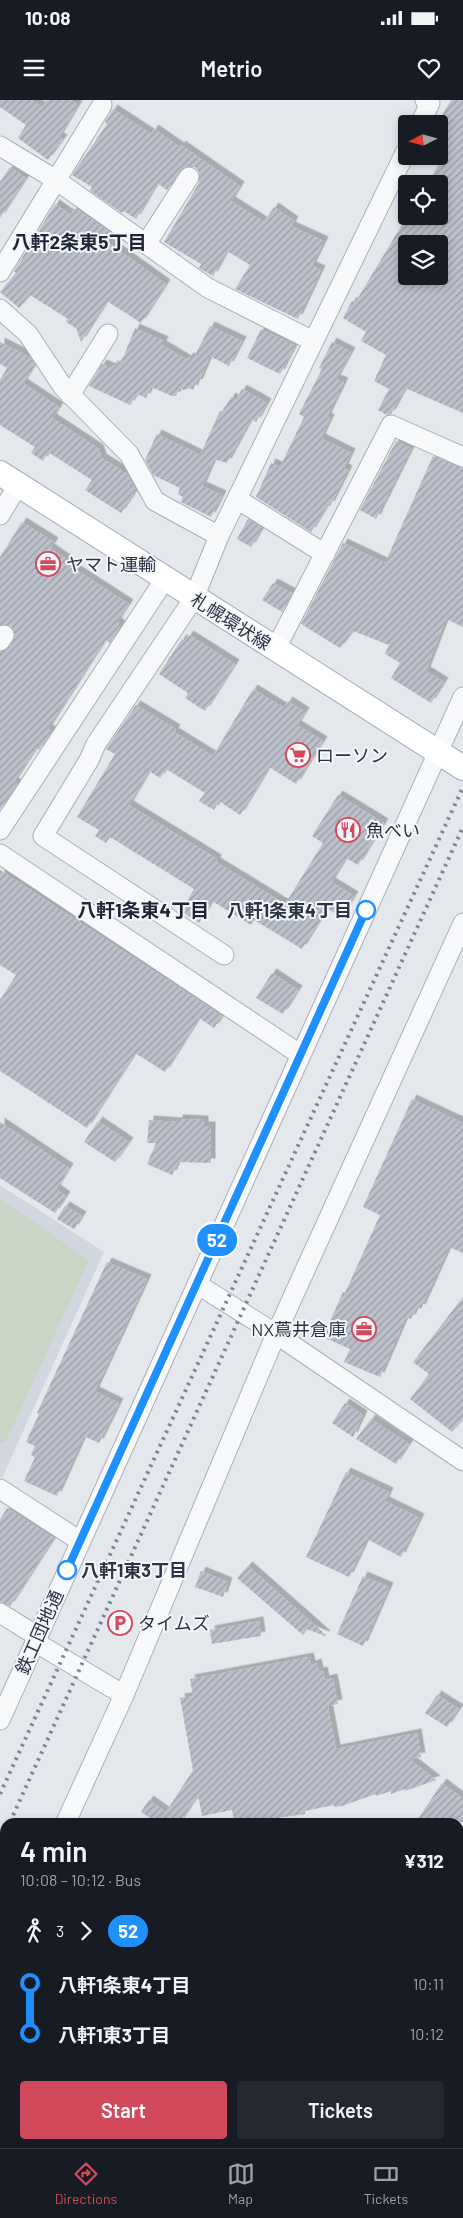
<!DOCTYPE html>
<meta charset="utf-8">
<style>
:root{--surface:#171b24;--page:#242831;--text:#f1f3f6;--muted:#9ea1a6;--line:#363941;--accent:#d1495b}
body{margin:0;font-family:Barlow,"Noto Sans JP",sans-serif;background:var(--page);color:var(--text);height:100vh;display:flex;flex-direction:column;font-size:19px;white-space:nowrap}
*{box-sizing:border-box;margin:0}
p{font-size:16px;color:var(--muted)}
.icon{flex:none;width:28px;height:28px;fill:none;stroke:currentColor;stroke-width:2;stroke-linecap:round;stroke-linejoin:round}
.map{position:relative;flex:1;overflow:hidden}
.panel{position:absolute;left:0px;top:1718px;width:464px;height:331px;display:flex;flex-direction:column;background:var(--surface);border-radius:15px 15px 0 0;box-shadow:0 2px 8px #0003}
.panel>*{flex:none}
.badge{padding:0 10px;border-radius:16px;font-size:18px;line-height:32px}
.needle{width:32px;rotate:264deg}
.fabs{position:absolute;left:398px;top:15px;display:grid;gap:10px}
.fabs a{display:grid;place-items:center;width:50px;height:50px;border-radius:5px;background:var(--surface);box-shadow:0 2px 8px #0003;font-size:25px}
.map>.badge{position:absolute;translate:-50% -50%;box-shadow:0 0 0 2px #fff}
.legs{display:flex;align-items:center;gap:8px;height:55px;padding:0 20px;font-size:16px}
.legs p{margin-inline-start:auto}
.headline{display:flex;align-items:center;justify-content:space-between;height:85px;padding:0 20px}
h1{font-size:28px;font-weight:600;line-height:38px}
.action{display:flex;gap:10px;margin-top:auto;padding:10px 20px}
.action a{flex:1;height:58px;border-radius:5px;background:var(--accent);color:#fff;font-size:20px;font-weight:600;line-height:58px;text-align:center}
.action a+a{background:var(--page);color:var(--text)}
ul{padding:0 20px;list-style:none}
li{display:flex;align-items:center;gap:18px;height:50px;font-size:19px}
li i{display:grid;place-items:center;width:8px;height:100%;margin:0 6px;background:currentColor}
li i::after{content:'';width:12px;height:12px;margin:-6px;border:4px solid;border-radius:50%;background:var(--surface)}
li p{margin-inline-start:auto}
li:first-child i{background:linear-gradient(#0000 50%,currentColor 0)}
li:last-child i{background:linear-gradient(currentColor 50%,#0000 0)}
.status{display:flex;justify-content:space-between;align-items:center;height:35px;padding:0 25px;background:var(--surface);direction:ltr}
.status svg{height:14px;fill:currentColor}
header{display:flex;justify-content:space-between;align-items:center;height:65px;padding:0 20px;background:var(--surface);font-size:22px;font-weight:600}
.dock{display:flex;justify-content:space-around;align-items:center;height:70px;border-top:1px solid var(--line);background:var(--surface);font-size:14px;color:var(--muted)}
.dock a{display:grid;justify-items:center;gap:2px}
.dock .selected{color:var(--accent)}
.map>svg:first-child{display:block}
.built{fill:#d2d6de}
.garden{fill:#c9d6c5}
.building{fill:url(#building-hatch);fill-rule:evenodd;filter:url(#shadow)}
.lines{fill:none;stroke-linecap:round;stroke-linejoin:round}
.minor-casing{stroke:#a9aeb7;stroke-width:21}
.major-casing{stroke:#a3abb8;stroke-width:26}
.minor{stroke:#f7f8fa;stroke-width:19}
.major{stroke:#fff;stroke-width:24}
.rail{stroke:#7d8696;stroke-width:4;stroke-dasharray:2.5 5;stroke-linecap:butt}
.line-1-casing{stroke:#fff;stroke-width:11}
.line-1{stroke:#1e90ff;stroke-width:8}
.stop-1-dot{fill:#fff;stroke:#1e90ff;stroke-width:2.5}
.labels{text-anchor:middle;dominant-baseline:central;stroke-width:4;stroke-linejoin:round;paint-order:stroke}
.poi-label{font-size:18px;fill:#2b3445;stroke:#f4f6f9;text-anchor:start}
.street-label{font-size:18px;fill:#2b3445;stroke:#f4f6f9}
.stop-label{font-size:18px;font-weight:bold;fill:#2b3445;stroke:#f4f6f9;text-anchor:end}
.neighbourhood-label{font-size:19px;font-weight:bold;fill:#1d2536;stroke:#f4f6f9}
</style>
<div class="status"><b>10:08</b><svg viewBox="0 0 49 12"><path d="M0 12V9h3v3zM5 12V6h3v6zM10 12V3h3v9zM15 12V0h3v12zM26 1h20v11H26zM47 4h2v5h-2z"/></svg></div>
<header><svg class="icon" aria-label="menu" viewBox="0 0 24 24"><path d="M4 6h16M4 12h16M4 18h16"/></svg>Metrio<svg class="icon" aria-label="heart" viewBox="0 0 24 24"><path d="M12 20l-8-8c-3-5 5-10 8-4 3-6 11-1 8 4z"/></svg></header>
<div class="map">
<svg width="463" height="2048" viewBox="0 0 463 2048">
<defs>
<pattern id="building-hatch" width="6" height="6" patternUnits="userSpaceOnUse" patternTransform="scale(1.25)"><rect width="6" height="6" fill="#bbc0ca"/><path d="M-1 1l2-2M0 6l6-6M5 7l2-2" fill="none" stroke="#989da6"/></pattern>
<filter id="shadow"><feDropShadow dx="4.5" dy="-4.5" stdDeviation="0" flood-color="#0004"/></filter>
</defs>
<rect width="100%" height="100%" fill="#e4e7ec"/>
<polygon class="built" points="0,1085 104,1152 2,1378 0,1376"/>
<polygon class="garden" points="0,1099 89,1160 6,1341 0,1343"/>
<g class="building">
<polygon points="0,0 32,0 42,7 47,0 71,0 78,5 59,37 63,39 48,60 18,38 26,25 0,7"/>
<path d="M451,0H463V313L405,288L391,314L387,315L378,310L389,289L374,281L386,255L361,241L366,232L343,218L352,201L355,203L407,116H439V84H427L439,64V20ZM406,144H439V176H406Z"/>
<polygon points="113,9 151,34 154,29 180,47 181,45 240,86 231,101 264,122 274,107 294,121 291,126 324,141 312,166 321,170 298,219 235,189 250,165 227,151 213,176 199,168 201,164 164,142 199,83 199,72 195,67 183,67 167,90 157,83 136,119 124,111 122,113 90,91 92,87 72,75 107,24 105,22"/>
<polygon points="10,67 26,78 0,118 0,82"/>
<polygon points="55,104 71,115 73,110 77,113 78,110 111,133 106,141 166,184 141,223 107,201 81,242 76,228 66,222 68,219 30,195 19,208 0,192 16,173 14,171"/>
<polygon points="210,226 242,241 229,266 210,256 198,284 196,283 193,290 190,288 184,290 179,288 176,296 172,296 151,287 146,298 137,294 130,305 89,286 102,264 112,268 113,265 116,266 118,262 121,263 135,228 164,241 162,245 187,260 189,257 193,259"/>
<polygon points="261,229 295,245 280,274 247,258"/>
<polygon points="0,242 30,257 35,264 23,283 59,307 52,318 99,349 102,358 127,374 136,390 121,413 85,390 92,380 48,352 43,361 31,353 35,347 0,325 0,280 7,268 0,264"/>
<polygon points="332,242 351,252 336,279 344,282 327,317 330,319 321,338 351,353 344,368 348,370 330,406 328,404 311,432 256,397 271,363 280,367 304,317 299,314 322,269 319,268"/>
<polygon points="242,289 267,303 256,322 251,319 227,363 214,359 202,386 222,395 211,417 181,402 183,397 178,394 180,388 153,375 145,360 157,334 200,355 220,311 222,312 231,297 236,300"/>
<polygon points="396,341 411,349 376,419 360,410"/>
<polygon points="433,356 463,368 463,527 446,519 426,571 444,582 431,603 391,578 400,563 385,554 389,545 353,531 340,548 301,524 343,443 385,463"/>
<polygon points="248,419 262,428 251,447 237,439"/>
<polygon points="22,422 54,442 50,448 66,459 64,462 129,504 117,522 121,525 110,543 105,540 48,629 52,631 39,650 36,648 14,682 17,684 0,710 0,552 9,548 15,535 11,526 0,525 0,457"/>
<polygon points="273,483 292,493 282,512 262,500"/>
<polygon points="189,535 235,564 205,611 185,598 188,593 159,574 182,539 185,541"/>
<polygon points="253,589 284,608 288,601 305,612 297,625 323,641 296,684 269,667 240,715 219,701 214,710 199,701 205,693 166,669 160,678 149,671 129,705 217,759 216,762 285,804 323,743 312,736 338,695 384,723 358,765 346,758 331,782 354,796 341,817 327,808 302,849 254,820 251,825 212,801 199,823 181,811 194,789 110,737 106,743 95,736 99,730 77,717 115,654 106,649 136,605 176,629 174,632 213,656"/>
<polygon points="0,770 222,916 214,928 199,918 165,972 135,953 87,1028 0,971 0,900 16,875 0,865"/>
<polygon points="272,873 298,890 283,914 256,898"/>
<polygon points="412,999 463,1023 463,1153 449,1147 421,1209 417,1207 411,1219 406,1217 380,1277 344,1262 350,1249 323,1237 343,1192 345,1193 380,1115 363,1107"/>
<polygon points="178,1019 204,1020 204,1026 211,1026 211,1063 178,1062 172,1075 147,1064 156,1043 147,1043 149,1020 178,1022"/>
<polygon points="98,1021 129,1042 115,1062 84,1042"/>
<polygon points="0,1022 69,1068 56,1089 66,1096 55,1113 0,1078"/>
<polygon points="65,1106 82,1116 74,1129 57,1119"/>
<polygon points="107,1162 147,1179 95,1291 119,1303 99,1343 84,1336 57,1396 24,1381 35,1357 31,1355 35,1346 26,1342 39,1314 37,1313"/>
<polygon points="463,1197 463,1318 452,1332 410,1299 429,1274 413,1262"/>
<polygon points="345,1303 363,1315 353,1337 332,1323"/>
<polygon points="371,1319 409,1344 396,1364 356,1339"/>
<polygon points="346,1372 389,1392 385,1401 420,1418 401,1457 367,1439 349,1477 306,1457"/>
<polygon points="7,1408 54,1438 10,1506 0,1502 0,1420"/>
<polygon points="248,1466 326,1535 325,1536 307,1529 303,1535 237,1478"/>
<polygon points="201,1471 228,1482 223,1497 195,1487"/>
<polygon points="363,1476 389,1487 363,1546 337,1534"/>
<polygon points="259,1521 261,1536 212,1544 210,1530"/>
<polygon points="309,1557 311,1565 317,1563 319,1572 323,1571 325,1580 333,1578 338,1604 328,1606 336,1649 417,1633 421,1657 409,1659 436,1680 405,1691 405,1689 391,1694 391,1691 376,1696 376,1694 342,1706 334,1707 334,1705 305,1711 305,1714 249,1722 245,1722 244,1718 234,1719 232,1710 202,1716 198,1695 180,1722 182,1722 157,1722 141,1712 149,1700 166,1712 193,1670 180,1598 193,1596 190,1579"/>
<polygon points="437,1595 459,1609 447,1627 425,1613"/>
<polygon points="442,1683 463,1699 463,1722 416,1722"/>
</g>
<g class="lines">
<defs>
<g id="minor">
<polyline points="420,24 430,3 425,0"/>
<polyline points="0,46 56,80 208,188 313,241"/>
<polyline points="146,144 189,77"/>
<polyline points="0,172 102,5"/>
<polyline points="0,209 28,234 63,287 129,354 155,401 219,436"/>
<polyline points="70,295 108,234"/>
<polyline points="237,399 325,454"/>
<polyline points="0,415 18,385"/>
<polyline points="0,541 4,535"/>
<polyline points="275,550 391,325 463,357"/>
<polyline points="0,730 165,479"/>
<polyline points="0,754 301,955"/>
<polyline points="224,855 43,736 89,660 96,644 194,498 219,436 406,51"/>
<polyline points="197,1184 276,1234 463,1361"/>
<polyline points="0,1389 80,1441"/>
<polyline points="0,1513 37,1536"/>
<polyline points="35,1542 124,1595"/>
<polyline points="0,1620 463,597"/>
<polyline points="66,1722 124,1595 276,1234 463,823"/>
<polyline points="0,1867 5,1856"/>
<polyline points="0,2027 5,2030"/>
<polyline points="26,2044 32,2048"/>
</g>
<polyline id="major" points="0,373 463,668"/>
</defs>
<use href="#minor" class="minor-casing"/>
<use href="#major" class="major-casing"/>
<use href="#minor" class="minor"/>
<use href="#major" class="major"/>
<g class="rail">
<polyline points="0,1694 463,687"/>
<polyline points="10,1722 463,727"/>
<polyline points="0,1745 5,1734"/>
</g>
</g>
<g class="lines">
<defs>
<polyline id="line-1" points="67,1470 366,810"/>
</defs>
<use href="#line-1" class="line-1-casing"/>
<use href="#line-1" class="line-1"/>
</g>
<defs>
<symbol id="office-ring" viewBox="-11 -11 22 22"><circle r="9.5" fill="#f4f6f9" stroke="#d1495b" stroke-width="1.5"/><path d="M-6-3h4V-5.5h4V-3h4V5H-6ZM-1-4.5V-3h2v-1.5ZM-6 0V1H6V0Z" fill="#d1495b"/></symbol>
<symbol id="supermarket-ring" viewBox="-11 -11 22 22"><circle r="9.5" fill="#f4f6f9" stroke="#d1495b" stroke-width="1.5"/><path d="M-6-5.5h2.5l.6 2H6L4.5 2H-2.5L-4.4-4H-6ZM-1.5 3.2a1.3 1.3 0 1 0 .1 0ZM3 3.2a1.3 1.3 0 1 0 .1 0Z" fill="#d1495b"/></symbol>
<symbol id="restaurant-ring" viewBox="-11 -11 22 22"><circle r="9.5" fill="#f4f6f9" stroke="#d1495b" stroke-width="1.5"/><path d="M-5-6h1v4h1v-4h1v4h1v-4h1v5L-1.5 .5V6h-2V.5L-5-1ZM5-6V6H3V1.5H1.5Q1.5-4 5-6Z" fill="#d1495b"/></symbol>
<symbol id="parking-ring" viewBox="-11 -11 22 22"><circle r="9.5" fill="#f4f6f9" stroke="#d1495b" stroke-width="1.5"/><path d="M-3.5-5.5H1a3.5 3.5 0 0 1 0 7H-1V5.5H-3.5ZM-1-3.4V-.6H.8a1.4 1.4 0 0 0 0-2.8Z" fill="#d1495b"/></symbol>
</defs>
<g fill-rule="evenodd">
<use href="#office-ring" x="34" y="450" width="28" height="28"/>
<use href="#supermarket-ring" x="284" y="641" width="28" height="28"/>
<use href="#restaurant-ring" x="334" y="716" width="28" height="28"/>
<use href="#office-ring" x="350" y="1215" width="28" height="28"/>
<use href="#parking-ring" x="106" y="1509" width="28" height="28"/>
</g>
<g class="stop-1-dot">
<circle cx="366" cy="810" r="9"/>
<circle cx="67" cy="1470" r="9"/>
</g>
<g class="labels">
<g class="poi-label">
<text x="66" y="464">ヤマト運輸</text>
<text x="316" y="655">ローソン</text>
<text x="366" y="730">魚べい</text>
<text x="346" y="1229" text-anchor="end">NX蔦井倉庫</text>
<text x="138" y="1523">タイムズ</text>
</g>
<g class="street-label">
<text transform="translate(231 521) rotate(32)">札幌環状線</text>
<text transform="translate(39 1532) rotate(-66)">鉄工団地通</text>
</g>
<g class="stop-label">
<text x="352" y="810">八軒1条東4丁目</text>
<text x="81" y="1470" text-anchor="start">八軒1東3丁目</text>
</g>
<g class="neighbourhood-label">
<text x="79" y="141">八軒2条東5丁目</text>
<text x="143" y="809">八軒1条東4丁目</text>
</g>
</g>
</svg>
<div class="fabs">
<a><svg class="needle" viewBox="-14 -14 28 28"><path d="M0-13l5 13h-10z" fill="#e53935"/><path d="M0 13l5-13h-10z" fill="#9ea1a6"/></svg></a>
<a><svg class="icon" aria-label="locate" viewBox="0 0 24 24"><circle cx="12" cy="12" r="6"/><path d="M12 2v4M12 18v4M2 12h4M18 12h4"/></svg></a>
<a><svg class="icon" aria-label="layers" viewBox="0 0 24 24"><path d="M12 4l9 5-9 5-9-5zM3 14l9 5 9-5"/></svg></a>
</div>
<b class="badge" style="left:217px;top:1140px;background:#1e90ff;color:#fff">52</b>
<section class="panel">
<div class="headline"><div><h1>4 min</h1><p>10:08 – 10:12 · Bus</p></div><b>¥312</b></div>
<div class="legs"><svg class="icon" aria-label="walk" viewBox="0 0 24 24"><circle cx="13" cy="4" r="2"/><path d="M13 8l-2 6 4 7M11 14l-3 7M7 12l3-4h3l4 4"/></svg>3<svg class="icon" aria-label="forward" viewBox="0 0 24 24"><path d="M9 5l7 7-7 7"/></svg><b class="badge" style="background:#1e90ff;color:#fff">52</b></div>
<ul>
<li><i style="color:#1e90ff"></i><b>八軒1条東4丁目</b><p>10:11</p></li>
<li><i style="color:#1e90ff"></i><b>八軒1東3丁目</b><p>10:12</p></li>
</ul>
<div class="action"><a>Start</a><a>Tickets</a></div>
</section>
</div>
<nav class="dock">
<a class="selected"><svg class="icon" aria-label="directions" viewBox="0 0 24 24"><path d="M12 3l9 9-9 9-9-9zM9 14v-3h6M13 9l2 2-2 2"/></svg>Directions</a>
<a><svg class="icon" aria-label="map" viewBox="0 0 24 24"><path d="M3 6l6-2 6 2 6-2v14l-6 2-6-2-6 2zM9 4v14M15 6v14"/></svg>Map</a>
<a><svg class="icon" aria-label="tickets" viewBox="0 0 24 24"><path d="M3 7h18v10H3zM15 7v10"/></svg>Tickets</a>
</nav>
